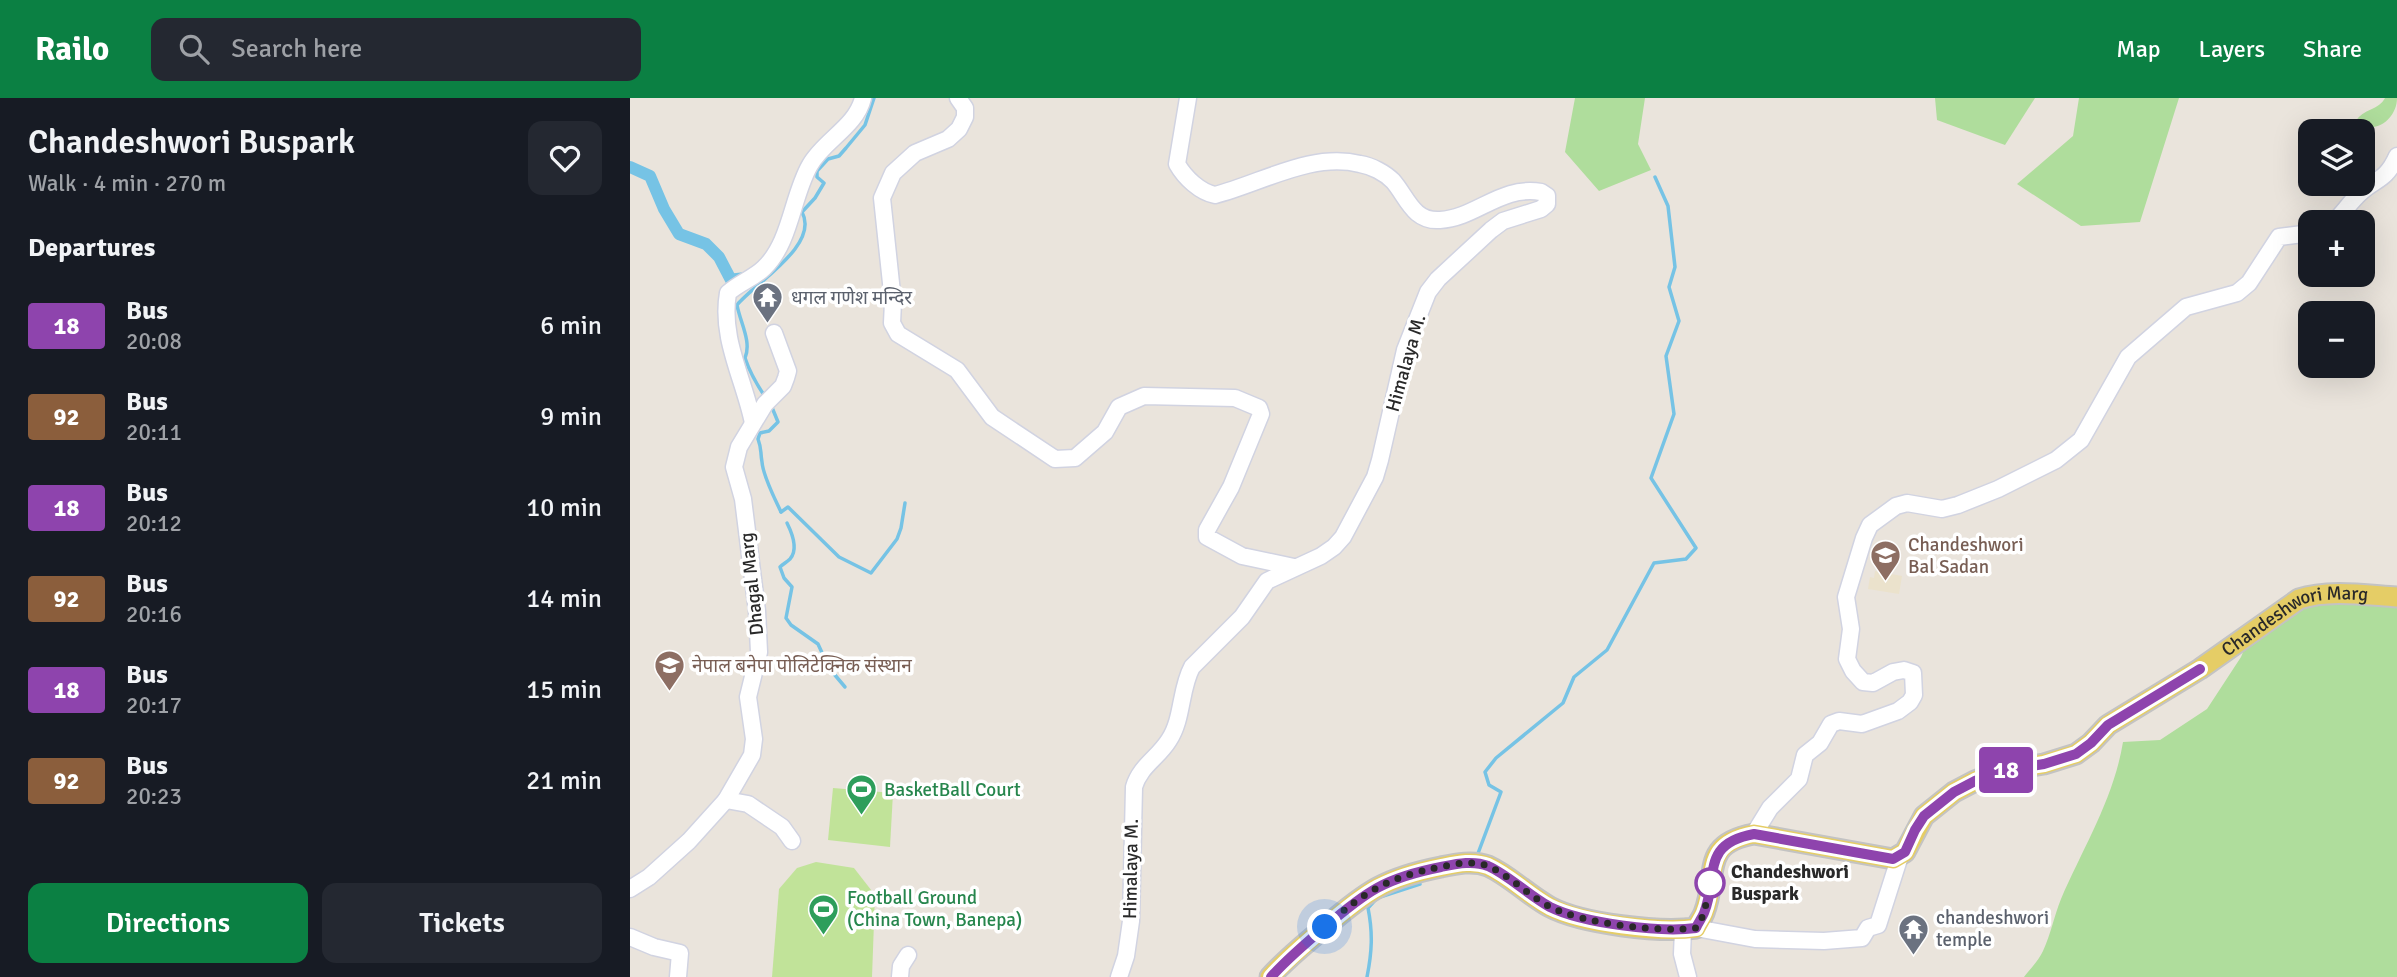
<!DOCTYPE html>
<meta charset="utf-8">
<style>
:root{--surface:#171b24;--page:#242831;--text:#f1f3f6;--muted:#9ea1a6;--accent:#0b8043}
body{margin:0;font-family:Signika,"Noto Sans Devanagari",sans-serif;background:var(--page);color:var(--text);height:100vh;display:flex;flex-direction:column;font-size:26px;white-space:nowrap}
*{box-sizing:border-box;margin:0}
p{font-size:23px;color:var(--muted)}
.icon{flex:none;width:38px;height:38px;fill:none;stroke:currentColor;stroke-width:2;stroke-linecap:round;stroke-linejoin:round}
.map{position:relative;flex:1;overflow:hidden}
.side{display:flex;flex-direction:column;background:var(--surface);width:630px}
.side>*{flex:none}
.badge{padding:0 14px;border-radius:5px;font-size:24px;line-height:46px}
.buttons{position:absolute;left:1668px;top:21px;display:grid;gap:14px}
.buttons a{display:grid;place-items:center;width:77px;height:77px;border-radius:14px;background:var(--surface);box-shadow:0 7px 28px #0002;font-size:35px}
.you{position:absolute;width:35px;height:35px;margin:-18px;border:5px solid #fff;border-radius:50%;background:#1a73e8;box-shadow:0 0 0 10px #1a73e833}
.map>.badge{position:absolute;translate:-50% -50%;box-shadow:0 0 0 4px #fff}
h2{padding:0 28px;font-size:26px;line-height:63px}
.round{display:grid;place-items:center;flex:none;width:74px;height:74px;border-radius:14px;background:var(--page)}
.overview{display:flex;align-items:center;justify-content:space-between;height:119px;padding:0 28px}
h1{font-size:33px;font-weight:600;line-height:52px}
.cta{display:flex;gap:14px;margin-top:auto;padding:14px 28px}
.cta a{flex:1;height:80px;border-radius:14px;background:var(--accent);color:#fff;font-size:28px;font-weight:600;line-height:80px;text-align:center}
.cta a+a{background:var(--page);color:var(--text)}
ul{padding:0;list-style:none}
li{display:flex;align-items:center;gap:21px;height:91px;padding:0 28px}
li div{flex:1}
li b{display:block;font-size:26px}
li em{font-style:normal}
li .badge{min-width:77px;font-weight:700;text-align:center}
header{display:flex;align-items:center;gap:42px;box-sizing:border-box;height:98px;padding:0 35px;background:var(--accent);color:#fff}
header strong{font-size:33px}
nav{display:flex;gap:38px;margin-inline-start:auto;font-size:24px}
.search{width:490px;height:63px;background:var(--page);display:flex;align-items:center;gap:18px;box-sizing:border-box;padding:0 24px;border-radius:14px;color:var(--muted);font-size:26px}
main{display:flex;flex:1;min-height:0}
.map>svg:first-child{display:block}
.education{fill:#ebe2cc}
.green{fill:#afdd9c}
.pitch{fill:#c1e399}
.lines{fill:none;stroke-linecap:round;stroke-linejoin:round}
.stream{stroke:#76c3e5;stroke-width:3.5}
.canal{stroke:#76c3e5;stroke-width:12}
.minor-casing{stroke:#d1d3e1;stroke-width:19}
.major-casing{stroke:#c3c3c3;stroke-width:23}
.minor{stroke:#fff;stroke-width:16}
.major{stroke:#e5cd66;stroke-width:19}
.line-casing{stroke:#fff;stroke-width:16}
.line{stroke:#8e44ad;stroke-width:10}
.walk{stroke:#292929;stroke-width:7;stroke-dasharray:0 12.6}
.stop-dot{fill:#fff;stroke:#8e44ad;stroke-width:3.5}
.labels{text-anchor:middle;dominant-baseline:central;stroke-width:7;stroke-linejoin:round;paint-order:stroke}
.worship-label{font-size:19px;fill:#5b616d;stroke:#fff;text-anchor:start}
.street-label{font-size:19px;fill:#292929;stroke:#fff}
.education-label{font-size:19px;fill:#785e54;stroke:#fff;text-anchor:start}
.leisure-label{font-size:19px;fill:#27864d;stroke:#fff;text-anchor:start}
.stop-label{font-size:19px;font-weight:bold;fill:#292929;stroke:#fff;text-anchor:start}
</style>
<header>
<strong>Railo</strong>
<div class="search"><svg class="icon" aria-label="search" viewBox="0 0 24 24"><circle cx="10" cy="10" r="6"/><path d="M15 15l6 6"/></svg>Search here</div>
<nav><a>Map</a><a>Layers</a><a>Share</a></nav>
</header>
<main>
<section class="side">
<div class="overview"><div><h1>Chandeshwori Buspark</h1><p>Walk · 4 min · 270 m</p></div><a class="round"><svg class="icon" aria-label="heart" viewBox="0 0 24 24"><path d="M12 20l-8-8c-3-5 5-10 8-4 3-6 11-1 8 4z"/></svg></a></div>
<h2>Departures</h2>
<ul>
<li><span class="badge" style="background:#8e44ad;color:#fff">18</span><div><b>Bus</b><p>20:08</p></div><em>6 min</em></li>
<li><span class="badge" style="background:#8b5e3c;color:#fff">92</span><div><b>Bus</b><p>20:11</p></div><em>9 min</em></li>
<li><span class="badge" style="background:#8e44ad;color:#fff">18</span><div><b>Bus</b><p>20:12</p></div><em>10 min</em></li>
<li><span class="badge" style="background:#8b5e3c;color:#fff">92</span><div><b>Bus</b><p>20:16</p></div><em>14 min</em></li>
<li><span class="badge" style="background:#8e44ad;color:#fff">18</span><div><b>Bus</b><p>20:17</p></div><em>15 min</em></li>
<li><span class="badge" style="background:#8b5e3c;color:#fff">92</span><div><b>Bus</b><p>20:23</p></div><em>21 min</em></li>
</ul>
<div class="cta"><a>Directions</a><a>Tickets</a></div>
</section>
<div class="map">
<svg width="1767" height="879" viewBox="0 0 1767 879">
<rect width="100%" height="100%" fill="#eae4dc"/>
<polygon class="education" points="1245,473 1272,478 1269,496 1238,491 1240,479 1244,480"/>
<g class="green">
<polygon points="945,0 1015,0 1008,46 1021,72 969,93 935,54"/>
<polygon points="1305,0 1405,0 1375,47 1307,22"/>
<polygon points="1449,0 1549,0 1510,124 1451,128 1387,86 1443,38"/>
<path d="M1755,0H1767C1767,21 1744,39 1726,23C1733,11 1749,12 1755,0Z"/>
<path d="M1678,502L1767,503V879H1394C1400,871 1409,862 1413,853C1421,836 1424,818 1431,801C1453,750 1484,700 1493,644L1530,642L1577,611L1611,559L1619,540Z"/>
</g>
<g class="pitch">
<polygon points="203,690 263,695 260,749 198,742"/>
<polygon points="186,764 224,770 245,797 242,879 142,879 149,791 167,770"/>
</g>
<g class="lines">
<g class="stream">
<polyline points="101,182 104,177 113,176"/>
<path d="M136,300C127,287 120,275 115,260C122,244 110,224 107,207C125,185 190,147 172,114L185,100L194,85L187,79V73L198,61L209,58L216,50L235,27L244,0"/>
<path d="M141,307L148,324L139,333L130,335L128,341C132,352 130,352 132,364C133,378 145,401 151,414"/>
<polyline points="151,414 158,409 209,459 241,475 267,441 271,430 275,405"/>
<path d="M157,425C162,435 169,451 160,461C157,464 153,466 150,469L154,480L162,489L156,520L161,527L188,546L199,570L215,589"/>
<polyline points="847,758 871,694 859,687 855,674 866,660 933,605 944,579 977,552 1024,465 1056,461 1066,450 1021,380 1044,316 1036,258 1049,223 1039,189 1045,169 1038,108 1025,79"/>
<path d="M737,879C742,854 743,835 738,810L747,800L790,786"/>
</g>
<polyline class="canal" points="0,69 20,78 34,111 49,136 76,146 89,159 101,182"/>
<defs>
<g id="minor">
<polyline points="328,0 335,10 335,19 329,31 318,41 285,55 263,75 252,100 263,204 262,225 268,236 327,272 362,319 425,361 445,360 475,334 489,309 514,298 605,300 629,310 631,316 601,389 577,432 577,439 612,458 664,469"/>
<path d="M1694,124H1704C1712,116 1719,106 1727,98C1744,80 1755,85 1767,58"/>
<path d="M123,325C114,281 90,240 98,195C109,185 124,180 134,170C161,144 162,98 180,67C194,42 226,29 233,0"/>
<polyline points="96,702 118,706 152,729 162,743"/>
<polyline points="1124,736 1140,710 1169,681 1175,657 1190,645 1201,626 1209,623 1232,626 1268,613 1280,604 1284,597 1283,575 1274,572 1263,574 1243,585 1233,584 1223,573 1217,561 1221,531 1216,499 1234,440 1240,427 1266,408 1277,405 1312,411 1328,407 1368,391 1426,362 1451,342 1498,259 1556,209 1607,195 1619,185 1649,139 1673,136 1680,132"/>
<polyline points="0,791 19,779 59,743 96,702 122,657 124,641 118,599 129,554 127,513 113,401 104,369 109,349 135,306 153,288 156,280 158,273 144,235"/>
<polyline points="1066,830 1125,841 1194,843 1232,840 1238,830 1248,827 1270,758"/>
<polyline points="1053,832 1052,856 1058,879"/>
<polyline points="0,839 24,849 50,855 48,879"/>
<polyline points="270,879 271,868 278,857"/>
<path d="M489,879L496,858L501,823L504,689C510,668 528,660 539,642C553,621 550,591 562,569L612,519L637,483L691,458L704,449L713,439L745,379L750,362L775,252L798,194L808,181L861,132L873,123L911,111L917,106V98L911,94C871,87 846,120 810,122C783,124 777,99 763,83C755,75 742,68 730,66C681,54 632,85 585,97C570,94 555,80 547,66L558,0"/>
</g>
<g id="major">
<path id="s1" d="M640,879C658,859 675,846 695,829C737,793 755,780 811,769C825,766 843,762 858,768C880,778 898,797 920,809C952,826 1030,835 1066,830C1068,825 1072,820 1074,815C1089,777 1069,746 1124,736L1263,761L1275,754L1294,718L1324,694L1345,683L1370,673L1414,666L1446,656L1461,645L1478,627L1570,571L1669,501C1699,491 1736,497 1767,499"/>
</g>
</defs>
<use href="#minor" class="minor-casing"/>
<use href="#major" class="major-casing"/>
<use href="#minor" class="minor"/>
<use href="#major" class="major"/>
</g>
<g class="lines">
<defs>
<path id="line" d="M641,879C658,860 676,845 695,829C737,793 755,780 811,769C826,766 843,762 858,768C880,778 898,797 920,809C952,825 1031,835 1066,830C1068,825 1072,820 1074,815C1089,778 1070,746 1124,736L1263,761L1275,754L1285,732L1294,718L1324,694L1345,683L1370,673L1414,666L1446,656L1461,645L1478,627L1570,571"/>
</defs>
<use href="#line" class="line-casing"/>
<use href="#line" class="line"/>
<path class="walk" d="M695,829C733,794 759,779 810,769C825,766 843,762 858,768C880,778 898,797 920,809C952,825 1030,835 1066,830L1074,816L1080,785"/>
</g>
<defs>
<symbol id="temple-pin" viewBox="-11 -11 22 30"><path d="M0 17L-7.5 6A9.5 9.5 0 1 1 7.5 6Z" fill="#6b7280" stroke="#fff"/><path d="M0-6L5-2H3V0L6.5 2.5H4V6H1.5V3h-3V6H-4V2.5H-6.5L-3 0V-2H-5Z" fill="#fff"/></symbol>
<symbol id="school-pin" viewBox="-11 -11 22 30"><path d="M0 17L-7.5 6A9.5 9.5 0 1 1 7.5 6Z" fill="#8d6e63" stroke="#fff"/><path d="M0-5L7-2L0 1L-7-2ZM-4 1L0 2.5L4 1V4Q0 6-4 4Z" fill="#fff"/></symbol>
<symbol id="stadium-pin" viewBox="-11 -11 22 30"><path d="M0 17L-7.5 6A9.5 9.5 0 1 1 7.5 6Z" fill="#2e9e5b" stroke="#fff"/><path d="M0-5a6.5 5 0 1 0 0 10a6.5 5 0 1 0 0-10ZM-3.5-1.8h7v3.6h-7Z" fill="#fff"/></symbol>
</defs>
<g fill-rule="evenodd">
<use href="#temple-pin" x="120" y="182" width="35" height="47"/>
<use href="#school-pin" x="1238" y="440" width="35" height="47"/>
<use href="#school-pin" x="22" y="550" width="35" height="47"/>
<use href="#stadium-pin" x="214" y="674" width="35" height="47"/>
<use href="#stadium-pin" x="176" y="794" width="35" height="47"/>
<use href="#temple-pin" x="1266" y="814" width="35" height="47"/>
</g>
<circle class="stop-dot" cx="1080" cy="785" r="14"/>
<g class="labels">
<g class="worship-label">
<text x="161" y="200">धगल गणेश मन्दिर</text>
<text x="1306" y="820">chandeshwori<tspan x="1306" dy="22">temple</tspan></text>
</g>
<g class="street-label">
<text transform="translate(776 265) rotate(-74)">Himalaya M.</text>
<text transform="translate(122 486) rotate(-96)">Dhagal Marg</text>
<text stroke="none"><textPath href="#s1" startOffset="1223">Chandeshwori Marg</textPath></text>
<text transform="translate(501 771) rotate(-89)">Himalaya M.</text>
</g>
<g class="education-label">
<text x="1278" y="447">Chandeshwori<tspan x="1278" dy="22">Bal Sadan</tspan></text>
<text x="62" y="568">नेपाल बनेपा पोलिटेक्निक संस्थान</text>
</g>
<g class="leisure-label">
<text x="254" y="692">BasketBall Court</text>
<text x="217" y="800">Football Ground<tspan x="217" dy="22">(China Town, Banepa)</tspan></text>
</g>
<g class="stop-label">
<text x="1101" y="774">Chandeshwori<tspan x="1101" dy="22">Buspark</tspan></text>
</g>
</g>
</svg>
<div class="buttons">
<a><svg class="icon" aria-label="layers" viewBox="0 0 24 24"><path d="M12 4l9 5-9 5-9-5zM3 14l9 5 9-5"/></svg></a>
<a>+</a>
<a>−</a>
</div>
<div class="you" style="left:695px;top:829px"></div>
<b class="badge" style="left:1376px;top:672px;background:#8e44ad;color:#fff">18</b>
</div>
</main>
